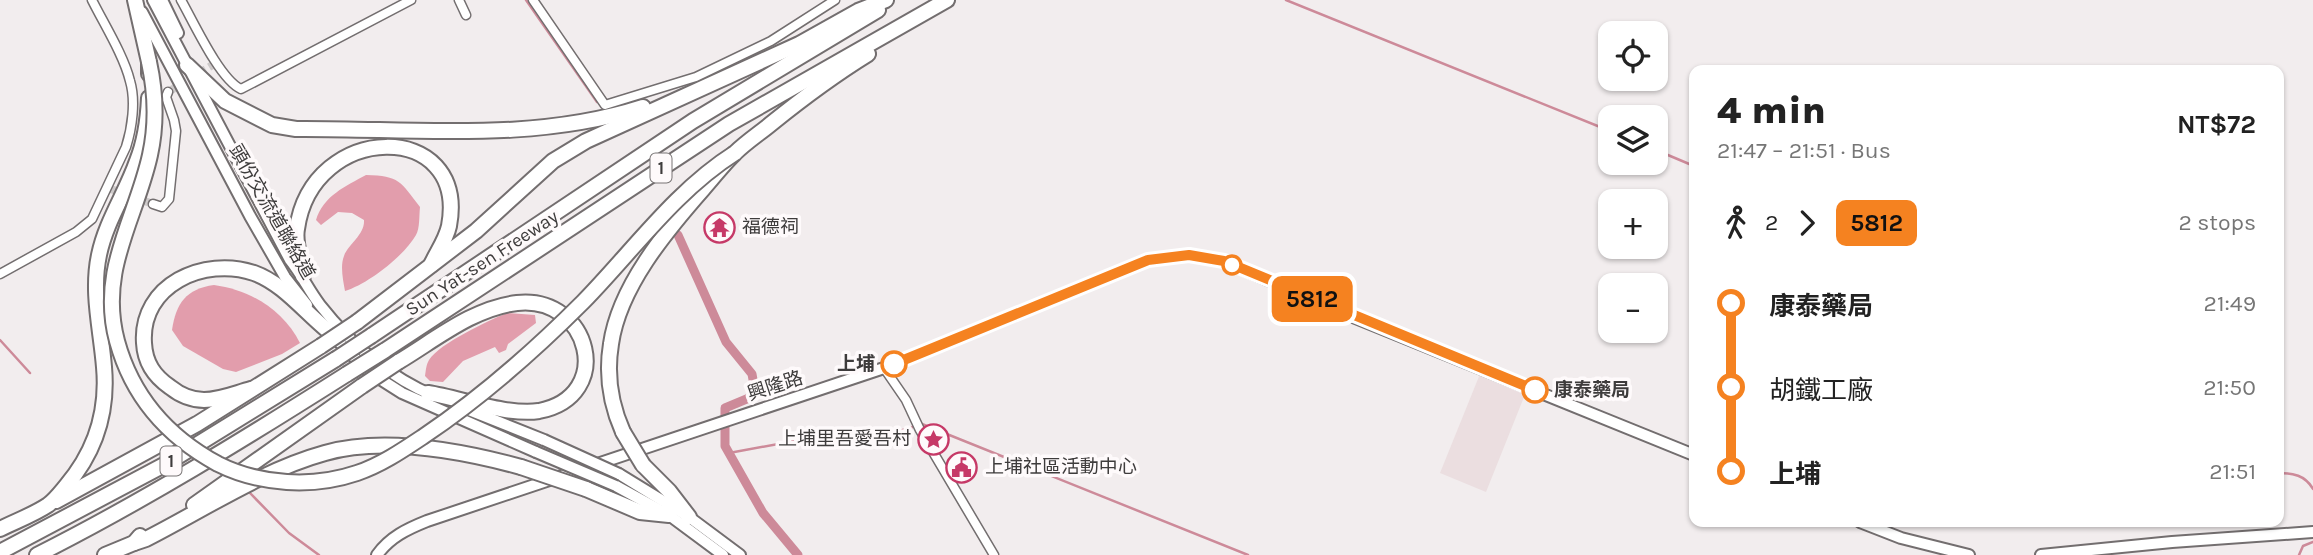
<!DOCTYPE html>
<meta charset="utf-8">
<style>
:root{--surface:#fff;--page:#f6f6f6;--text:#222;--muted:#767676}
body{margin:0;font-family:Karla,"Noto Sans TC",sans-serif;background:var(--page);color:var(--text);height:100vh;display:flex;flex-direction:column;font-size:26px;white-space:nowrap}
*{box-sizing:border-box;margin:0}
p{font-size:23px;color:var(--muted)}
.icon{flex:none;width:38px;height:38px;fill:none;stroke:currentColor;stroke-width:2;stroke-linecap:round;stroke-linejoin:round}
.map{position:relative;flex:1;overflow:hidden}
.side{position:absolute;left:1689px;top:65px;width:595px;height:462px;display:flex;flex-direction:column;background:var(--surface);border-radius:14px;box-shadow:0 2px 5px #0004}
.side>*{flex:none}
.badge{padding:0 14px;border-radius:10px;font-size:24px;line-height:46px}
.fabs{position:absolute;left:1598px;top:21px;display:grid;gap:14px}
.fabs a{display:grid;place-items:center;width:70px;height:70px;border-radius:14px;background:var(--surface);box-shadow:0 2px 5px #0004;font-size:35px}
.map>.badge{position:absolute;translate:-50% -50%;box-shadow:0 0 0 4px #fff}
.legs{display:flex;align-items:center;gap:10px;height:77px;padding:0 28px;font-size:23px}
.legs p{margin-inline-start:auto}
.overview{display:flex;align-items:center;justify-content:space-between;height:119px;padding:0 28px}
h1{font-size:38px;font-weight:800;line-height:52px}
ul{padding:0 28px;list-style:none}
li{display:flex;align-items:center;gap:24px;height:84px;font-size:26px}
li i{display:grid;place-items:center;width:10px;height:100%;margin:0 9px;background:currentColor}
li i::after{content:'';width:18px;height:18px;margin:-9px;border:5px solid;border-radius:50%;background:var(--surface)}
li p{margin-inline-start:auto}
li:first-child i{background:linear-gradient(#0000 50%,currentColor 0)}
li:last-child i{background:linear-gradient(currentColor 50%,#0000 0)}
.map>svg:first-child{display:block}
.built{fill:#ebdee0}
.forest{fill:#e29dac}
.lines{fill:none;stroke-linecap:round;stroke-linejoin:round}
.stream{stroke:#cd8a99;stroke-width:2.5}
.canal{stroke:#cd8a99;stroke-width:9}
.street-tunnel{stroke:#cecaca;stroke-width:8;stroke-dasharray:8 4;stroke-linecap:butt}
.street-casing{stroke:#736e6f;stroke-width:11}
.secondary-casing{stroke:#736e6f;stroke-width:14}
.highway-casing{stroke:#736e6f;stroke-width:18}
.street{stroke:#fff;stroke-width:8}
.secondary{stroke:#fff;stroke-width:10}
.highway{stroke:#fff;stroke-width:14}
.secondary-bridge-casing{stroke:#736e6f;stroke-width:14;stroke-linecap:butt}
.highway-bridge-casing{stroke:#736e6f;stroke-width:18;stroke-linecap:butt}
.secondary-bridge{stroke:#fff;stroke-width:10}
.highway-bridge{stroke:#fff;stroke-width:14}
.line-1-casing{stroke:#fff;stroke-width:16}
.line-1{stroke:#f58220;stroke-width:10}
.stop-1-dot{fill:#fff;stroke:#f58220;stroke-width:3.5}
.labels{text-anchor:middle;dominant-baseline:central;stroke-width:7;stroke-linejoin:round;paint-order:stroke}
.shield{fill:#fefafb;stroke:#787575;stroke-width:2}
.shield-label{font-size:18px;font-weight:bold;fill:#3e3c3c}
.street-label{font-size:19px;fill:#3e3c3c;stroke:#fefafb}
.poi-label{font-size:19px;fill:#3e3c3c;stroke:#fefafb;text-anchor:start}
.stop-label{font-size:19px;font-weight:bold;fill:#3e3c3c;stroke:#fefafb;text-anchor:end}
</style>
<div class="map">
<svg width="2313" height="555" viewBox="0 0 2313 555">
<rect width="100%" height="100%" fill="#f2edee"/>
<polygon class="built" points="1480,374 1526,392 1486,492 1440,473"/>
<g class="forest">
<path d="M366,175C400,176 400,181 420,207C419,216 420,228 416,235C404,256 368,284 345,291C343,280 340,266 344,256C349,243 365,235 364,220L352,213L338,212L321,225L316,220C323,196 346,186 366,175Z"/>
<path d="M214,285C251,290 283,310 300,343L282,354L236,372L223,369L183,346L172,330C176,303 186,289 214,285Z"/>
<path d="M507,313L535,315L536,323L508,344L506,350L499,353L495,347L463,361L443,382L430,381L425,376C426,370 426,365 429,360C440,343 488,321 507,313Z"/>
</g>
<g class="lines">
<g class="stream">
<polyline points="526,0 597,102"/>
<polyline points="1286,0 1610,131"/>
<polyline points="1656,150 1694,166"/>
<polyline points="0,340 30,373"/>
<polyline points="729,453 854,430 877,438 922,424 1248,555"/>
<path d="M2278,473C2293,473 2305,475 2313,489"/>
<polyline points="250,493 289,533 319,555"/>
<polyline points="2299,555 2303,546 2313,542"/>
</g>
<polyline class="canal" points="678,235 726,342 752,374 755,391 749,398 725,408 725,446 763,513 798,555"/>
<g class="street-tunnel">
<polyline points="168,92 216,63"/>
<polyline points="108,188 153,204"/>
</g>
<defs>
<g id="street">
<path d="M181,0C193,21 220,80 241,89L411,0"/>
<polyline points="459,0 466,15"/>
<polyline points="533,0 605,105 696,77 771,41 835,0"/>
<polyline points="153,204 162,207 169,199 176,131 174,120 166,97 168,92"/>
<path d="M0,274L76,232L92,219L126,147C132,128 136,101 130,81C124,56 104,24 92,0"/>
<polyline points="884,368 906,400 920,430 994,555"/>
</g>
<g id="secondary">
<path d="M153,0L290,260C302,275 309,291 320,305C350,343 389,377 434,396"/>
<polyline points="162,0 178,33"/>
<polyline points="142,12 250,216 285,277 307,305"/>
<polyline points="331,334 369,372 402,393 536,452"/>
<polyline points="459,406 544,440"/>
<polyline points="619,474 689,517 740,555"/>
<polyline points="616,486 669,515 723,555"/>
<polyline points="1860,522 1901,538 1969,555"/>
<path d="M377,555C390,537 407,529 427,521L884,368L1148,260L1189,255L1224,261L1353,317L1694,455"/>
<polyline points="2041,555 2172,542 2313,532"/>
</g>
<g id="highway">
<polyline points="135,0 149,62 149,74"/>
<path d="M187,65L225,101L272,125L296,129C412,128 531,143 643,107"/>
<path d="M303,276C302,260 294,244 297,229C312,121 469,119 449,226C446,240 437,252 431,265"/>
<polyline points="357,322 476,231 553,161 586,141 799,44 858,11 886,0"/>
<polyline points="371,336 693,121 878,10"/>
<polyline points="384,351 729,124 947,0"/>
<path d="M398,362C435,340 473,308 517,303C590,295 616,396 539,411C508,416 460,398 428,393"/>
<path d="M251,389C236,393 220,400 204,400C191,400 180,395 170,387C154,376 145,363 144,343C140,285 204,256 254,273C282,283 303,310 326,329"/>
<path d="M623,432C611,405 606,374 611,344C619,287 666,231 703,189C714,177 723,164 735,153C746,142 760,133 772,123C803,98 834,75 868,54"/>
<polyline points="643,465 669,491 689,517"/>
<polyline points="586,489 640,512 669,515"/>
<polyline points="56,501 197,424 321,346"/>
<polyline points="194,505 362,386"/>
<path d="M0,529C16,521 33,515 48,505C55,500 61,492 66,486C95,452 108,411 104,367C101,329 91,293 99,255C106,221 126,193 137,161C145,141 148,119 149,98"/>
<path d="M134,543L146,539C203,510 263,470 325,453C385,436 462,451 521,467"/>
<polyline points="0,552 164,465 336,359"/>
<path d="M37,555C144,501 246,438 347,374"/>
<polyline points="105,555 134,543 140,536"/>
</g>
</defs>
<use href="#street" class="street-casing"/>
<use href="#secondary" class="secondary-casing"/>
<use href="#highway" class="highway-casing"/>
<use href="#street" class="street"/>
<use href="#secondary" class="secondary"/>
<use href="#highway" class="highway"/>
<defs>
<g id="secondary-bridge">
<polyline points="544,440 619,474"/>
<polyline points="536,452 616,486"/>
</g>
<g id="highway-bridge">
<path d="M149,62C156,94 157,123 150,155C136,219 98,270 117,341C132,396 168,437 218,464C260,485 313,488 357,473C381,465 403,450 424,436C482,397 534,351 583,302C632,252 675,191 735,153"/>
<polyline points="321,346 357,322"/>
<polyline points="336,359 371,336"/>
<polyline points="347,374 384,351"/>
<polyline points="362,386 398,362"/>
<polyline points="623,432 643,465"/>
<polyline points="521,467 586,489"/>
</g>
</defs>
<use href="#secondary-bridge" class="secondary-bridge-casing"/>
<use href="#highway-bridge" class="highway-bridge-casing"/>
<use href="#secondary-bridge" class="secondary-bridge"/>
<use href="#highway-bridge" class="highway-bridge"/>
</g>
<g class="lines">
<defs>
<polyline id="line-1" points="894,364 1148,260 1189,255 1224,261 1535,390"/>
</defs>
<use href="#line-1" class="line-1-casing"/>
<use href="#line-1" class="line-1"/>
</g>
<defs>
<symbol id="temple-ring" viewBox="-11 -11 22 22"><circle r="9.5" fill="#fefafb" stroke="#c63967" stroke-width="1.5"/><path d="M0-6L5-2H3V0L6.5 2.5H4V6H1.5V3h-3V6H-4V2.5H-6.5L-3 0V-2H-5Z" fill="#c63967"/></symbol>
<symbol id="sight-ring" viewBox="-11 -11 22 22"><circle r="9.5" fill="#fefafb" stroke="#c63967" stroke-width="1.5"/><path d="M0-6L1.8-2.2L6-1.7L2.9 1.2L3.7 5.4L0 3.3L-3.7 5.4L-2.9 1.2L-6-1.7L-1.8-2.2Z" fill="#c63967"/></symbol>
<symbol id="civic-ring" viewBox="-11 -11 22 22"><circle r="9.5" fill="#fefafb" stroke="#c63967" stroke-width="1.5"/><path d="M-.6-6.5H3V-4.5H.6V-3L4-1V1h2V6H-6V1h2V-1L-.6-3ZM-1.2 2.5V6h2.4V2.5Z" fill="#c63967"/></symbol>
</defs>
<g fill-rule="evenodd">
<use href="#temple-ring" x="702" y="210" width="35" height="35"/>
<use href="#sight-ring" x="916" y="422" width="35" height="35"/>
<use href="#civic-ring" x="944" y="450" width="35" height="35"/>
</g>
<g class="stop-1-dot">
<circle cx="1232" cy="265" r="9"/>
<circle cx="894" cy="364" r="12"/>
<circle cx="1535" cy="390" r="12"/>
</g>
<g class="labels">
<g class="shield">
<rect x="650.5" y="153.5" width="21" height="29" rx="5"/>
<rect x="160.5" y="446.5" width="21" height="29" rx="5"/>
</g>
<g class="shield-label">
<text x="661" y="168">1</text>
<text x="171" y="461">1</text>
</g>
<g class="street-label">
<text transform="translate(272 212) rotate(60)">頭份交流道聯絡道</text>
<text transform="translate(482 263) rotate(-33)">Sun Yat-sen Freeway</text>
<text transform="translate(775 386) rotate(-18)">興隆路</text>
</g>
<g class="poi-label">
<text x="742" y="227">福德祠</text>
<text x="911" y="439" text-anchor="end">上埔里吾愛吾村</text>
<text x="985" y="467">上埔社區活動中心</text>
</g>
<g class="stop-label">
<text x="875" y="364">上埔</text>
<text x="1554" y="390" text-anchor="start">康泰藥局</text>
</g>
</g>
</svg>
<div class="fabs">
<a><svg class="icon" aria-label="locate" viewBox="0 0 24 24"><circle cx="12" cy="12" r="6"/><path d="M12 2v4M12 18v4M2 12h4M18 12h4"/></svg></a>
<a><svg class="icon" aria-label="layers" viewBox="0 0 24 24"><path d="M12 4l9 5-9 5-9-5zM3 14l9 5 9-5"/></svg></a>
<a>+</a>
<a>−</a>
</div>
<b class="badge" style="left:1312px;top:299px;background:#f58220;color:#111">5812</b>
<section class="side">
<div class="overview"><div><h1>4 min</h1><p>21:47 – 21:51 · Bus</p></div><b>NT$72</b></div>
<div class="legs"><svg class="icon" aria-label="walk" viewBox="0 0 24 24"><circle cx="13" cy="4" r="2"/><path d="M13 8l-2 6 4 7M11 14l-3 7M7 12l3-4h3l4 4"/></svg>2<svg class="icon" aria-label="forward" viewBox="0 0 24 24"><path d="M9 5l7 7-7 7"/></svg><b class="badge" style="background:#f58220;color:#111">5812</b><p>2 stops</p></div>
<ul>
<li><i style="color:#f58220"></i><b>康泰藥局</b><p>21:49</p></li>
<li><i style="color:#f58220"></i><span>胡鐵工廠</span><p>21:50</p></li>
<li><i style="color:#f58220"></i><b>上埔</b><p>21:51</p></li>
</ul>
</section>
</div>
